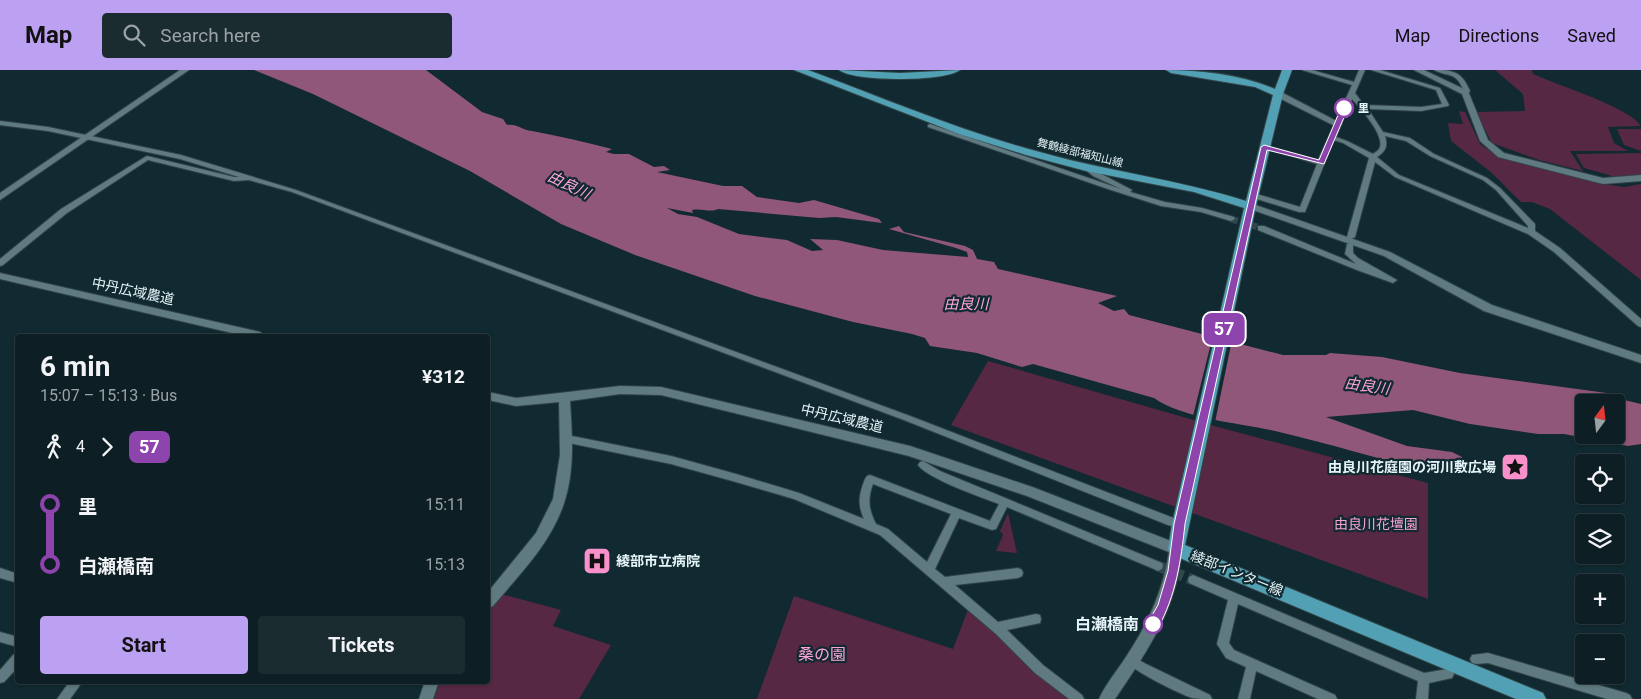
<!DOCTYPE html>
<meta charset="utf-8">
<style>
:root{--surface:#0d1f24;--page:#1b2c31;--text:#f1f3f6;--muted:#9aa2a6;--line:#2d3d41;--accent:#bca0f2}
body{margin:0;font-family:Roboto,"Noto Sans JP",sans-serif;background:var(--page);color:var(--text);height:100vh;display:flex;flex-direction:column;font-size:19px;white-space:nowrap}
*{box-sizing:border-box;margin:0}
p{font-size:16px;color:var(--muted)}
.icon{flex:none;width:28px;height:28px;fill:none;stroke:currentColor;stroke-width:2;stroke-linecap:round;stroke-linejoin:round}
.map{position:relative;flex:1;overflow:hidden}
.sheet{position:absolute;left:15px;top:264px;width:475px;height:350px;display:flex;flex-direction:column;background:var(--surface);border-radius:5px;box-shadow:0 1px 4px #0004,0 0 0 1px var(--line)}
.sheet>*{flex:none}
.badge{padding:0 10px;border-radius:8px;font-size:18px;line-height:32px}
.needle{width:32px;rotate:15deg}
.buttons{position:absolute;left:1575px;top:324px;display:grid;gap:10px}
.buttons a{display:grid;place-items:center;width:50px;height:50px;border-radius:5px;background:var(--surface);box-shadow:0 1px 4px #0004,0 0 0 1px var(--line);font-size:25px}
.map>.badge{position:absolute;translate:-50% -50%;box-shadow:0 0 0 2px #fff}
.legs{display:flex;align-items:center;gap:8px;height:55px;padding:0 25px;font-size:16px}
.legs p{margin-inline-start:auto}
.headline{display:flex;align-items:center;justify-content:space-between;height:85px;padding:0 25px}
h1{font-size:28px;font-weight:700;line-height:38px}
.primary-button{display:flex;gap:10px;margin-top:auto;padding:10px 25px}
.primary-button a{flex:1;height:58px;border-radius:5px;background:var(--accent);color:#111;font-size:20px;font-weight:700;line-height:58px;text-align:center}
.primary-button a+a{background:var(--page);color:var(--text)}
ul{padding:0 25px;list-style:none}
li{display:flex;align-items:center;gap:18px;height:60px;font-size:19px}
li i{display:grid;place-items:center;width:8px;height:100%;margin:0 6px;background:currentColor}
li i::after{content:'';width:12px;height:12px;margin:-6px;border:4px solid;border-radius:50%;background:var(--surface)}
li p{margin-inline-start:auto}
li:first-child i{background:linear-gradient(#0000 50%,currentColor 0)}
li:last-child i{background:linear-gradient(currentColor 50%,#0000 0)}
header{display:flex;align-items:center;gap:30px;box-sizing:border-box;height:70px;padding:0 25px;background:var(--accent);color:#111}
header strong{font-size:24px}
nav{display:flex;gap:28px;margin-inline-start:auto;font-size:18px}
.search{width:350px;height:45px;background:var(--page);display:flex;align-items:center;gap:12px;box-sizing:border-box;padding:0 18px;border-radius:5px;color:var(--muted);font-size:19px}
.map>svg:first-child{display:block}
.green{fill:#562843}
.water{fill:#915778;fill-rule:evenodd}
.pier{fill:#112930}
.lines{fill:none;stroke-linecap:round;stroke-linejoin:round}
.minor-tunnel-far1{stroke:#31474e;stroke-width:7;stroke-dasharray:7 3;stroke-linecap:butt}
.minor-tunnel{stroke:#31474e;stroke-width:11;stroke-dasharray:11 5;stroke-linecap:butt}
.minor-casing{stroke:#324448;stroke-width:2}
.tertiary-casing{stroke:#324448;stroke-width:2}
.primary-casing{stroke:#324448;stroke-width:2}
.minor{fill:#5f7a81;fill-rule:evenodd}
.tertiary{fill:#5f7a81;fill-rule:evenodd}
.primary{fill:#51a0b3;fill-rule:evenodd}
.line-1{fill:#8e44ad;stroke:#fff}
.stop-1-dot{fill:#fff;stroke:#8e44ad;stroke-width:2.5}
.labels{text-anchor:middle;dominant-baseline:central;stroke-width:4.5;stroke-linejoin:round;paint-order:stroke}
.far-stop-label{font-size:11px;font-weight:bold;fill:#e5f4f8;stroke:#112930;text-anchor:start}
.far-street-label{font-size:11px;fill:#e5f4f8;stroke:#112930}
.street-label{font-size:14px;fill:#e5f4f8;stroke:#112930}
.poi-label{font-size:14px;font-weight:bold;fill:#e5f4f8;stroke:#112930;text-anchor:end}
.park-label{font-size:14px;fill:#fba3d5;stroke:#112930}
.water-label{font-size:15px;font-style:italic;fill:#fda5d6;stroke:#112930}
.near-stop-label{font-size:16px;font-weight:bold;fill:#e5f4f8;stroke:#112930;text-anchor:end}
.near-park-label{font-size:16px;fill:#fba3d5;stroke:#112930}
</style>
<header>
<strong>Map</strong>
<div class="search"><svg class="icon" aria-label="search" viewBox="0 0 24 24"><circle cx="10" cy="10" r="6"/><path d="M15 15l6 6"/></svg>Search here</div>
<nav><a>Map</a><a>Directions</a><a>Saved</a></nav>
</header>
<div class="map">
<svg width="1641" height="629" viewBox="0 0 1641 629">
<rect width="100%" height="100%" fill="#112930"/>
<g class="green">
<path d="M1495,0H1532L1533,4C1559,16 1627,36 1641,56L1608,57L1614,73L1628,81H1570L1583,101L1539,90L1492,73L1476,42L1525,41L1523,24Z"/>
<polygon points="1459,41 1465,42 1480,74 1491,82 1511,91 1603,114 1624,117 1641,114 1641,210 1550,139 1532,132 1521,132 1492,103 1451,71 1448,53 1463,54"/>
<polygon points="1617,59 1641,59 1641,81 1624,75"/>
<polygon points="1641,83 1641,106 1612,106 1584,98 1576,84"/>
<polygon points="988,291 1218,357 1428,413 1428,529 951,355"/>
<polygon points="1008,443 1017,483 996,481 1003,465 1000,461"/>
<polygon points="501,524 561,540 553,556 611,575 579,629 434,629 440,611 488,611 488,541"/>
<polygon points="794,526 953,579 969,537 1069,629 757,629"/>
</g>
<path class="water" d="M254,0H426L482,42L503,49L507,55C516,53 522,60 532,61C559,66 585,72 612,79L606,82L614,84H629L654,97L664,96L670,100L657,102L723,116H742L757,127L799,133L814,130L879,149L882,153L836,147L819,148L718,139C711,143 701,138 692,140L693,143L667,138L678,144L697,147L739,164L787,170L812,181L823,180L810,169L837,170L883,180L968,187L967,182L956,178L889,159L899,156L904,162L965,176L973,180L977,189L994,192L998,199L1117,226L1098,233L1114,241L1124,239L1129,245L1283,285H1326L1330,283L1382,287L1460,303L1614,324L1620,329L1641,334V374L1628,376L1564,364H1538L1470,354L1413,340L1326,347L1407,376L1452,382L1462,387L1460,395L1431,394V402C1379,389 1327,373 1275,361C1240,353 1184,349 1154,328L1033,294L1022,297L977,283L930,276L925,268L912,264L853,252L755,226L635,185L561,154L470,101L313,24ZM1584,332H1616V365H1584Z"/>
<polygon class="pier" points="1213,265 1232,270 1215,352 1193,346"/>
<g class="lines">
<polyline class="minor-tunnel-far1" points="1231,149 1261,158"/>
<polyline class="minor-tunnel" points="1158,496 1193,510"/>
<defs>
<g id="minor">
<path d="M1302,0H1312L1354,12L1359,0H1365L1355,23L1364,35L1421,37L1442,34L1436,20L1371,0H1380L1440,18L1449,35L1448,36L1421,41L1368,39L1383,62L1410,68L1434,84L1487,108L1500,118L1535,154V161L1560,178L1641,249V257L1638,256L1554,182L1528,164L1395,107L1375,92L1355,167L1351,169H1348L1347,167L1369,88L1343,73L1334,70L1305,142H1299L1257,129V125H1260L1300,137L1317,94L1261,77L1264,75L1318,90L1352,15ZM1352,29C1360,38 1387,67 1379,79C1378,81 1374,83 1373,84L1347,71L1336,67ZM1385,66L1406,71L1430,86L1483,110L1496,120L1528,156V158L1399,105L1377,87C1386,81 1388,76 1385,66Z"/>
<path d="M1434,0C1454,0 1462,2 1470,21L1467,24H1463L1462,23L1464,21C1455,0 1449,8 1434,0Z"/>
<polygon points="0,51 48,57 181,85 296,120 910,346 1176,449 1177,452 1176,455 1172,456 1168,455 904,350 292,122 249,110 234,111 148,90 67,143 3,195 0,196 0,189 61,139 145,87 147,86 234,107 239,107 180,89 48,61 0,55"/>
<polygon points="930,54 1121,119 1093,106 1083,98 1086,96 1130,119 1132,120 1130,122 1165,132 1202,138 1234,147 1235,149 1231,151 1201,142 1161,136 1108,119 928,57 928,55"/>
<polygon points="1258,156 1264,156 1356,194 1345,184 1347,174 1353,174 1353,183 1358,188 1397,210 1393,213 1357,200 1258,160"/>
<path d="M567,365L671,386L736,404L799,423L864,449C857,434 859,424 865,409L867,406L870,405L990,451L999,434C981,427 928,409 918,395L920,392L923,391L940,401L1162,493L1163,496L1162,499L1158,501L1154,499L1007,437L996,459L992,460L959,448L935,499L945,507L1018,498L1022,500L1023,503L1022,506L1018,508L955,515L998,552L1036,544L1040,545L1041,549L1040,553L1007,560L1043,595L1082,625L1084,629H1069L1035,603L996,564L880,465L794,429L736,412L671,394L564,372L562,369L564,366ZM873,414L951,444L927,492L888,459L876,454C869,440 867,430 873,414Z"/>
<polygon points="0,498 18,504 18,513 0,508"/>
<polygon points="1193,505 1424,603 1448,599 1452,600 1454,604 1452,608 1429,613 1428,629 1416,629 1418,611 1238,534 1229,573 1234,580 1335,625 1337,629 1318,629 1256,601 1250,629 1238,629 1246,597 1226,588 1217,574 1228,530 1189,513 1188,510 1189,507"/>
<polygon points="0,562 18,567 18,577 0,572"/>
<polygon points="18,583 18,597 4,612 0,613 0,600 14,584"/>
<polygon points="1488,583 1626,623 1630,625 1632,629 1607,629 1488,593 1476,594 1472,593 1470,589 1472,585"/>
<path d="M1132,586L1146,594L1210,625L1212,629C1206,629 1198,629 1192,628C1180,624 1131,600 1126,591L1128,587Z"/>
<polygon points="70,611 83,611 70,629 57,629"/>
</g>
<g id="tertiary">
<polygon points="180,0 189,0 0,130 0,123"/>
<polygon points="1414,0 1424,0 1468,21 1488,70 1504,83 1603,108 1641,105 1641,111 1603,114 1498,87 1480,71 1462,24"/>
<polygon points="1275,22 1281,22 1342,54 1338,56 1335,56 1275,26"/>
<polygon points="1250,133 1390,182 1492,235 1641,285 1641,293 1484,241 1384,186 1247,138 1245,136"/>
<polygon points="0,203 260,262 265,266 245,266 0,209"/>
<path d="M620,316L661,317L910,376L1035,418L1181,475C1184,481 1181,487 1180,494C1173,544 1143,588 1115,629H1099C1105,615 1116,602 1124,590C1147,556 1163,522 1169,482L1027,426L909,386L661,325L620,324L570,331C572,363 575,398 565,430C553,471 520,504 493,536L488,538V522L536,463L553,429L560,385L559,332L516,336L488,330V322L516,328Z"/>
<polygon points="425,611 439,611 433,629 419,629"/>
</g>
<g id="primary">
<path d="M794,0H808C883,28 958,60 1036,81C1105,101 1177,109 1246,131L1273,25L1255,17L1171,3L1166,0C1201,0 1243,5 1275,19L1282,0H1292L1283,24L1256,136L1185,475L1543,623L1546,629H1516L1170,484L1168,479L1172,454L1244,138L1194,122L1086,101L1026,85L959,64Z"/>
<path d="M839,0L900,3L960,0C945,12 854,12 839,0Z"/>
</g>
</defs>
<use href="#minor" class="minor-casing"/>
<use href="#tertiary" class="tertiary-casing"/>
<use href="#primary" class="primary-casing"/>
<use href="#minor" class="minor"/>
<use href="#tertiary" class="tertiary"/>
<use href="#primary" class="primary"/>
</g>
<path class="line-1" d="M1344,36L1348,38L1324,94L1267,80L1185,454C1181,491 1176,525 1158,558L1153,560L1147,554L1158,535L1168,501L1174,454L1261,77L1264,75L1319,90L1341,38Z"/>
<defs>
<symbol id="sight-square" viewBox="-11 -11 22 22"><rect x="-9" y="-9" width="18" height="18" rx="4" fill="#f890cc" stroke="#112930"/><path d="M0-6L1.8-2.2L6-1.7L2.9 1.2L3.7 5.4L0 3.3L-3.7 5.4L-2.9 1.2L-6-1.7L-1.8-2.2Z" fill="#111"/></symbol>
<symbol id="hospital-square" viewBox="-11 -11 22 22"><rect x="-9" y="-9" width="18" height="18" rx="4" fill="#f890cc" stroke="#112930"/><path d="M-5-5h3v3.5h4V-5h3V5h-3V1.5h-4V5h-3Z" fill="#111"/></symbol>
</defs>
<g fill-rule="evenodd">
<use href="#sight-square" x="1499" y="381" width="32" height="32"/>
<use href="#hospital-square" x="581" y="475" width="32" height="32"/>
</g>
<g class="stop-1-dot">
<circle cx="1344" cy="38" r="9"/>
<circle cx="1153" cy="554" r="9"/>
</g>
<g class="labels">
<g class="far-stop-label">
<text x="1358" y="38">里</text>
</g>
<g class="far-street-label">
<text transform="translate(1080 83) rotate(14)">舞鶴綾部福知山線</text>
</g>
<g class="street-label">
<text transform="translate(133 221) rotate(12)">中丹広域農道</text>
<text transform="translate(842 348) rotate(13)">中丹広域農道</text>
<text transform="translate(1237 503) rotate(22)">綾部インター線</text>
</g>
<g class="poi-label">
<text x="1496" y="397">由良川花庭園の河川敷広場</text>
<text x="616" y="491" text-anchor="start">綾部市立病院</text>
</g>
<g class="park-label">
<text x="1376" y="454">由良川花壇園</text>
</g>
<g class="water-label">
<text transform="translate(569 115) rotate(26)">由良川</text>
<text x="966" y="234">由良川</text>
<text transform="translate(1367 316) rotate(8)">由良川</text>
</g>
<g class="near-stop-label">
<text x="1139" y="554">白瀬橋南</text>
</g>
<g class="near-park-label">
<text x="822" y="584">桑の園</text>
</g>
</g>
</svg>
<div class="buttons">
<a><svg class="needle" viewBox="-14 -14 28 28"><path d="M0-13l5 13h-10z" fill="#e53935"/><path d="M0 13l5-13h-10z" fill="#9aa2a6"/></svg></a>
<a><svg class="icon" aria-label="locate" viewBox="0 0 24 24"><circle cx="12" cy="12" r="6"/><path d="M12 2v4M12 18v4M2 12h4M18 12h4"/></svg></a>
<a><svg class="icon" aria-label="layers" viewBox="0 0 24 24"><path d="M12 4l9 5-9 5-9-5zM3 14l9 5 9-5"/></svg></a>
<a>+</a>
<a>−</a>
</div>
<b class="badge" style="left:1224px;top:259px;background:#8e44ad;color:#fff">57</b>
<section class="sheet">
<div class="headline"><div><h1>6 min</h1><p>15:07 – 15:13 · Bus</p></div><b>¥312</b></div>
<div class="legs"><svg class="icon" aria-label="walk" viewBox="0 0 24 24"><circle cx="13" cy="4" r="2"/><path d="M13 8l-2 6 4 7M11 14l-3 7M7 12l3-4h3l4 4"/></svg>4<svg class="icon" aria-label="forward" viewBox="0 0 24 24"><path d="M9 5l7 7-7 7"/></svg><b class="badge" style="background:#8e44ad;color:#fff">57</b></div>
<ul>
<li><i style="color:#8e44ad"></i><b>里</b><p>15:11</p></li>
<li><i style="color:#8e44ad"></i><b>白瀬橋南</b><p>15:13</p></li>
</ul>
<div class="primary-button"><a>Start</a><a>Tickets</a></div>
</section>
</div>
